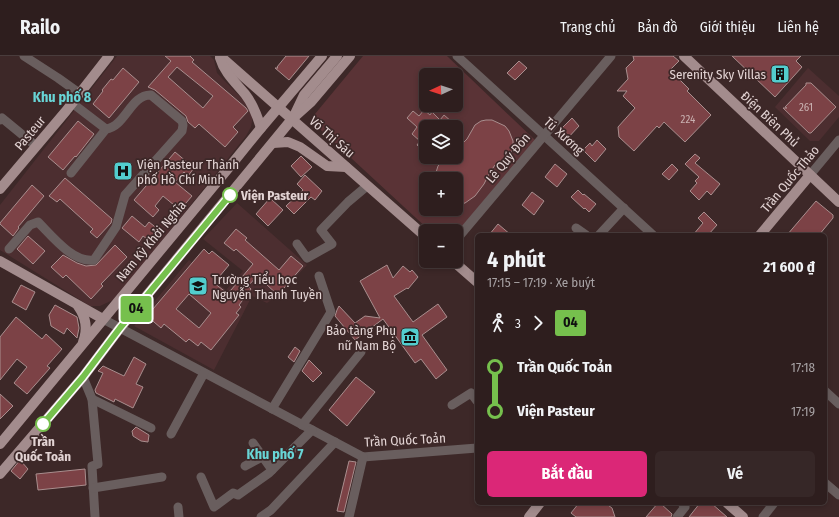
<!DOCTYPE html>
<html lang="vi">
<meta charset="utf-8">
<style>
:root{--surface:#2e1e1e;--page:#362727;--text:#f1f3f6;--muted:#a7a2a4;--line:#493c3c;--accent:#db2777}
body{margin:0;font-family:"Fira Sans Condensed",sans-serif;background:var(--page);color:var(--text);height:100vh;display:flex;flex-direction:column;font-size:15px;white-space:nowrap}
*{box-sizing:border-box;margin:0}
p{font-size:13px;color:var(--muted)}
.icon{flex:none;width:22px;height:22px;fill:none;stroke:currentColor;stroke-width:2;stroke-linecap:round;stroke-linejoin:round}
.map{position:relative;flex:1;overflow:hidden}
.details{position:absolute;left:475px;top:177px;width:352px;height:272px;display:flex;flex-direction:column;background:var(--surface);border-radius:6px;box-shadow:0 2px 6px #0003,0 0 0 1px var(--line)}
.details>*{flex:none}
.badge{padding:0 8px;border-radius:3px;font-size:14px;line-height:26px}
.needle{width:26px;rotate:267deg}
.fabs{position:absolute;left:419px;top:12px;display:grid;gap:8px}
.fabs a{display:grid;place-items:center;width:44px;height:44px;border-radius:6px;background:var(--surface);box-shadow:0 2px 6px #0003,0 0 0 1px var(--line);font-size:20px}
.map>.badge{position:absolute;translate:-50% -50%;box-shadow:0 0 0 2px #fff}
.legs{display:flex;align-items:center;gap:6px;height:44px;padding:0 12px;font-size:13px}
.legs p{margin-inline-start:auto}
.headline{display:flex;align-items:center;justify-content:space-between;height:68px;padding:0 12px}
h1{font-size:22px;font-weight:700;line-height:30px}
.cta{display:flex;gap:8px;margin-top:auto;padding:8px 12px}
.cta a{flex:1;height:46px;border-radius:6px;background:var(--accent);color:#fff;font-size:16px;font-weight:700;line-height:46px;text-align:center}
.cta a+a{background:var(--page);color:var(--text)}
ul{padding:0 12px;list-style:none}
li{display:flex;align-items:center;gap:14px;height:44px;font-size:15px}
li i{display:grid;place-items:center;width:6px;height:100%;margin:0 5px;background:currentColor}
li i::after{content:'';width:10px;height:10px;margin:-5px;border:3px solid;border-radius:50%;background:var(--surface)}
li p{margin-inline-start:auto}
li:first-child i{background:linear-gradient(#0000 50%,currentColor 0)}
li:last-child i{background:linear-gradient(currentColor 50%,#0000 0)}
header{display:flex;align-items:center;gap:24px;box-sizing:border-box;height:56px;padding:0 20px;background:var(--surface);border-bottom:1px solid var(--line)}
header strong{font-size:19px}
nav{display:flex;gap:22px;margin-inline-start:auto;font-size:14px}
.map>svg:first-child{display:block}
.built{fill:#4c2e30}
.green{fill:#5a3336;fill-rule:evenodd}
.building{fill:#7c4246;stroke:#a98e8e;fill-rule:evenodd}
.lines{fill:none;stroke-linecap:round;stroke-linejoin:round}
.minor{stroke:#695e5e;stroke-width:9}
.major{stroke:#a38c8d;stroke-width:10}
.line-1-casing{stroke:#fff;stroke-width:9}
.line-1{stroke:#76c04d;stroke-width:6}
.stop-1-dot{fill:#fff;stroke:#76c04d;stroke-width:2}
.labels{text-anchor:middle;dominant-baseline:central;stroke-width:3.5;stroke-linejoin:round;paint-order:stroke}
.number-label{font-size:11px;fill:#c9b0b0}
.poi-label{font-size:13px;fill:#e3d4d4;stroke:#3d2828;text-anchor:end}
.street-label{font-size:13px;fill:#e3d4d4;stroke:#3d2828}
.stop-label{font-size:13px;font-weight:bold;fill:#e3d4d4;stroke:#3d2828;text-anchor:start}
.neighbourhood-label{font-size:14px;font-weight:bold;fill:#68d5d6;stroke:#3d2828}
</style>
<header>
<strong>Railo</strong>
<nav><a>Trang chủ</a><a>Bản đồ</a><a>Giới thiệu</a><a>Liên hệ</a></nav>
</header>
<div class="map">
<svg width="839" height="461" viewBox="0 0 839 461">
<rect width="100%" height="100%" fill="#3d2828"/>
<g class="built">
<polygon points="117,0 210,0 214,4 217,17 250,51 253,59 251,71 246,80 115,243 100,250 90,250 0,194 0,149"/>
<polygon points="808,12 839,40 839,61 819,85 810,85 775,51"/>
<polygon points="237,147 307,209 280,238 267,247 252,240 214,314 134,270 189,204 226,234 243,215 203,183"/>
</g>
<path class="green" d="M363,0H447L535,84L456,178V175H430L310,64ZM426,19H456V49H426ZM426,71H456V101H426ZM426,123H456V153H426Z"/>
<g class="building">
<path d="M165,0H190L194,4L192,6L246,52L248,55L233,71L238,76L225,91L199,68L195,72L188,66L186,60L155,34L148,31L171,5ZM177,11L213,40L203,52L168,21Z"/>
<polygon points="286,0 309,0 289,24 275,12 278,12 277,11"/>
<polygon points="633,0 673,0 679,5 670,14 689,33 687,35 711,59 685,86 664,66 659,72 657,70 634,95 619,81 618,71 635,52 623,40 627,35 617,35 628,23 626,12 634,4"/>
<polygon points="732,0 801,0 796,5 802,11 775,41"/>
<polygon points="519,5 527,12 515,24 507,17"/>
<polygon points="123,12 139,26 109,62 93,48 103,35 102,34 111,23 113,24"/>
<polygon points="806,27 811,27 836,51 811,77 809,77 783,52 787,52 785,51 806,29"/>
<polygon points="424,54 430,59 432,56 440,64 444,59 452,66 450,67 454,71 426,71 426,97 417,89 420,85 412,78 417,71 407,62 413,55 419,60"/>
<polygon points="572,62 579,70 566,84 558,76"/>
<polygon points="486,64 492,64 505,70 509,75 513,85 513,91 511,97 509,101 495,109 489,118 484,128 475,140 465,147 456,149 456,123 434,123 438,110 446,101 456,101 456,94 467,83 475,69 481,65"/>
<polygon points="78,65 94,78 76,101 75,100 63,114 48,101"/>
<polygon points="597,84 606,93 595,106 583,94 590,87 592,90"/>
<polygon points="175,96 194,112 188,120 184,116 175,126 192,140 180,154 163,140 155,150 159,154 153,161 134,144"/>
<polygon points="695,98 700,102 695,107 720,128 711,139 707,135 699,144 690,135 697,127 695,125 699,121 685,108"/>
<polygon points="301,100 312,111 301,121 291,110"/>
<polygon points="555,108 567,118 557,131 545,121"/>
<polygon points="672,108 678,114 669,124 662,118"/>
<polygon points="305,119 322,135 315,144 311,141 294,158 286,150 303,134 297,128"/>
<polygon points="65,122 112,163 111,167 97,182 90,176 93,173 60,143 57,146 49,140"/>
<polygon points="32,129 44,140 18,171 19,172 13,180 0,168 0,167"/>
<polygon points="578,134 583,139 584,138 596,148 589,156 585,152 584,153 571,141"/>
<polygon points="532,136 544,145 534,159 522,149"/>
<polygon points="270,142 283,154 268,170 256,158"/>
<polygon points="816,145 833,159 833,162 819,179 787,179"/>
<polygon points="704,156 717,169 708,179 693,179 703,167 698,162"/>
<polygon points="132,160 145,171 149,166 159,174 150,185 143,180 139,186 122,172"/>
<polygon points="498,168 511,179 489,179"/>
<path d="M236,173L247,182L245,184L279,214L291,200L303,210L278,239L267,229L269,226L259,218L248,230L251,233L239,249L241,251L236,257L239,259L211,294L201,286L198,290L189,283L186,286L164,268L161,272L147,260L204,193L209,198L212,195L229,209L214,227L227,237L231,234L253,208L236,193L234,195L224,187ZM189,238L211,257L199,272L176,253Z"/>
<polygon points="28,180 45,195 33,208 17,193"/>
<polygon points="115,189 127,201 101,228 103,230 91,243 66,219 63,222 51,211 63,199 77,207 86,210 96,209"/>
<polygon points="387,209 393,222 403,210 410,216 412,214 418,221 408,233 407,232 394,240 413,266 438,248 447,261 422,279 447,314 436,323 421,303 415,307 383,263 355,284 335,260 337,254 339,250 355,267 365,260 380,262 360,225"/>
<polygon points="21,229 35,236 26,254 12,246"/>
<polygon points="55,249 77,261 79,272 77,282 67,272 64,278 51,270 49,259"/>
<polygon points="16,261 42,283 46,278 62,293 47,310 50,312 27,338 14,327 27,311 17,303 0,324 0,281"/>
<polygon points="295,291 300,295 294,306 288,301"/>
<polygon points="134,301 146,308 136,328 143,331 133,352 115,343 114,346 96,337 95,334 103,317 98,315 103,310 124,320"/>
<polygon points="309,304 322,317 313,326 302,315"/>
<polygon points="356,321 375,336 347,370 329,354"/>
<polygon points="0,338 13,350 0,363"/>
<polygon points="136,371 149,379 148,386 141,385 133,380 132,375"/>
<polygon points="20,404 28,413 20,423 11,415"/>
<polygon points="349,405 356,406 344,456 337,455"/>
<polygon points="85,413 86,429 38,434 36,418"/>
<polygon points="579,447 605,447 612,452 615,461 576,461 571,457"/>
<polygon points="658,447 660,447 672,458 671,461 646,461"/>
<polygon points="700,447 711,447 727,461 689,461"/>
</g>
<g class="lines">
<g class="minor">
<polyline points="24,0 58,22 79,37"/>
<polyline points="457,0 653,179"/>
<polyline points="0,64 2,62 36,90"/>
<polyline points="71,117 106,73"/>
<polyline points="810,119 839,84"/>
<polyline points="576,172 586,179"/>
<polyline points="599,179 624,152"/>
<polyline points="456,184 611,0"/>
<polyline points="297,188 307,202 332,188 321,174 348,146 367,130"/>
<path d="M9,193L30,169L38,166C52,180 73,207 94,204L116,171L125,139L182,75L183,69L182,65L151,39C131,38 125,71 106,73L72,47"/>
<polyline points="103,263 363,401 477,392"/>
<polyline points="83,321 92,343 98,408 92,410 95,461"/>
<polyline points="825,335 839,348"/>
<polyline points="92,343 151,372"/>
<polyline points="452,349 471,337 477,345"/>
<polyline points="272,353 331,256 319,220"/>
<polyline points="302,369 361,296"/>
<polyline points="171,378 204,317"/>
<polyline points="253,387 272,414"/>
<polyline points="245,410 262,401"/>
<polyline points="201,421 214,451 233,437 238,439 269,417 312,374"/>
<polyline points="825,427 839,439"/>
<polyline points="93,432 162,421"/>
<polyline points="178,451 179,461"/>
<polyline points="261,461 271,454 335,386"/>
<polyline points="349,461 363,401"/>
<polyline points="677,461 685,451 682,447"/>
<polyline points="763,461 774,447"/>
</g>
<g class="major">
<polyline points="220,0 426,181"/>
<polyline points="684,0 839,146"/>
<path d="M220,2C224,16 235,26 245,38C253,48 257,59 261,72"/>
<polyline points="295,58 304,39 337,0"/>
<polyline points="273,87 288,86 300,91 327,110 346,111"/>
<polyline points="0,133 66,55 109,0"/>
<polyline points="760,179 810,119"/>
<polyline points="0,205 103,263"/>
<polyline points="453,205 477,226"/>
<path d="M78,250C86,261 88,273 83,286"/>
<polyline points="0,388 231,109 261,72 322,0"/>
<polyline points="0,418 83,321 120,272 292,63 311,46 350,0"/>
<polyline points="727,447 743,461"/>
<polyline points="529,461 540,447"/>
</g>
</g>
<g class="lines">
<defs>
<polyline id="line-1" points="43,368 83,321 120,272 230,139"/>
</defs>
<use href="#line-1" class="line-1-casing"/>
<use href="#line-1" class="line-1"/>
</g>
<defs>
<symbol id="building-square" viewBox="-11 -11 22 22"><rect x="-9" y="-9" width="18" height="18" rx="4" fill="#52cdce" stroke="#3d2828"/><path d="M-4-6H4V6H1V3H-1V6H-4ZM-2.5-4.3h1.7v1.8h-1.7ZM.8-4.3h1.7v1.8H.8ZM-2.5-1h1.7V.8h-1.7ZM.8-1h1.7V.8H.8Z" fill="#111"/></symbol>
<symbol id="hospital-square" viewBox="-11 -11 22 22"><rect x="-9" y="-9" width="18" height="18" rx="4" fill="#52cdce" stroke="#3d2828"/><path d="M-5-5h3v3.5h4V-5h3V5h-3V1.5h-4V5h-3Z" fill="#111"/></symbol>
<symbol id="school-square" viewBox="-11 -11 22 22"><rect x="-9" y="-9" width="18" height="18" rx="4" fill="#52cdce" stroke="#3d2828"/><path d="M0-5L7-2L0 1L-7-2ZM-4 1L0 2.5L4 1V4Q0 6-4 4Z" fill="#111"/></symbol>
<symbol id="museum-square" viewBox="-11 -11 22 22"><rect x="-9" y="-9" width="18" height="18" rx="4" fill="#52cdce" stroke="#3d2828"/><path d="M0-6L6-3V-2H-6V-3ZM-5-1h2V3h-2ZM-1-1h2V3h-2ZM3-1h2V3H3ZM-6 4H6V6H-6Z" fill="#111"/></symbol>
</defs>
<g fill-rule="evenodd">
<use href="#building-square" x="769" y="7" width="22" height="22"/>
<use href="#hospital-square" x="112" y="104" width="22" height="22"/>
<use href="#school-square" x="187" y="219" width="22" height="22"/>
<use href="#museum-square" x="399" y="270" width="22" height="22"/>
</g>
<g class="stop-1-dot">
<circle cx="230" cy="139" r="7"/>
<circle cx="43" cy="368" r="7"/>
</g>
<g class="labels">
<g class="number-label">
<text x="806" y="51">261</text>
<text x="688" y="63">224</text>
</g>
<g class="poi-label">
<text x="766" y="18">Serenity Sky Villas</text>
<text x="137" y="108" text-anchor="start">Viện Pasteur Thành<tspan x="137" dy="15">phố Hồ Chí Minh</tspan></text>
<text x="212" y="223" text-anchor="start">Trường Tiểu học<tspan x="212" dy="15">Nguyễn Thanh Tuyền</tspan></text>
<text x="396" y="274">Bảo tàng Phụ<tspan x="396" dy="15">nữ Nam Bộ</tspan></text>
</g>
<g class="street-label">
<text transform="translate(770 63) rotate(43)">Điện Biên Phủ</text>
<text transform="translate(30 77) rotate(-50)">Pasteur</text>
<text transform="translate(564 80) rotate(42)">Tú Xương</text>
<text transform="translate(332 81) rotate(41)">Võ Thị Sáu</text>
<text transform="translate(508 102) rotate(-50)">Lê Quý Đôn</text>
<text transform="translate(790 123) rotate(-50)">Trần Quốc Thảo</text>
<text transform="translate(151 185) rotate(-50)">Nam Kỳ Khởi Nghĩa</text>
<text transform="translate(405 384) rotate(-3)">Trần Quốc Toản</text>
</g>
<g class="stop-label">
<text x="241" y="139">Viện Pasteur</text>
<text x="43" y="385" text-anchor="middle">Trần<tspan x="43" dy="15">Quốc Toản</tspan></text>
</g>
<g class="neighbourhood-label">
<text x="62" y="41">Khu phố 8</text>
<text x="275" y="398">Khu phố 7</text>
</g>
</g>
</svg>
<div class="fabs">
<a><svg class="needle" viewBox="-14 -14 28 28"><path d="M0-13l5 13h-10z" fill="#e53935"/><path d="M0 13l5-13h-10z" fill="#a7a2a4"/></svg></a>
<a><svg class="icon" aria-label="layers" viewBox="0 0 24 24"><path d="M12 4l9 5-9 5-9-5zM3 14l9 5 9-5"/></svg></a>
<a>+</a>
<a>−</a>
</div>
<b class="badge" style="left:136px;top:253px;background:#76c04d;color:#111">04</b>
<section class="details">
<div class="headline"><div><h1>4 phút</h1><p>17:15 – 17:19 · Xe buýt</p></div><b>21 600 ₫</b></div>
<div class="legs"><svg class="icon" aria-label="walk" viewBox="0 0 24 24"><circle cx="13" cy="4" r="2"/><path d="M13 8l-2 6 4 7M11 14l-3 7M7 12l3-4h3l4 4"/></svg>3<svg class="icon" aria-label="forward" viewBox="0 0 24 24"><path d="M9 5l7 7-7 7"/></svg><b class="badge" style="background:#76c04d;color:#111">04</b></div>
<ul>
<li><i style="color:#76c04d"></i><b>Trần Quốc Toản</b><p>17:18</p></li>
<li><i style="color:#76c04d"></i><b>Viện Pasteur</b><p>17:19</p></li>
</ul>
<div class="cta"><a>Bắt đầu</a><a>Vé</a></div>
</section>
</div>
